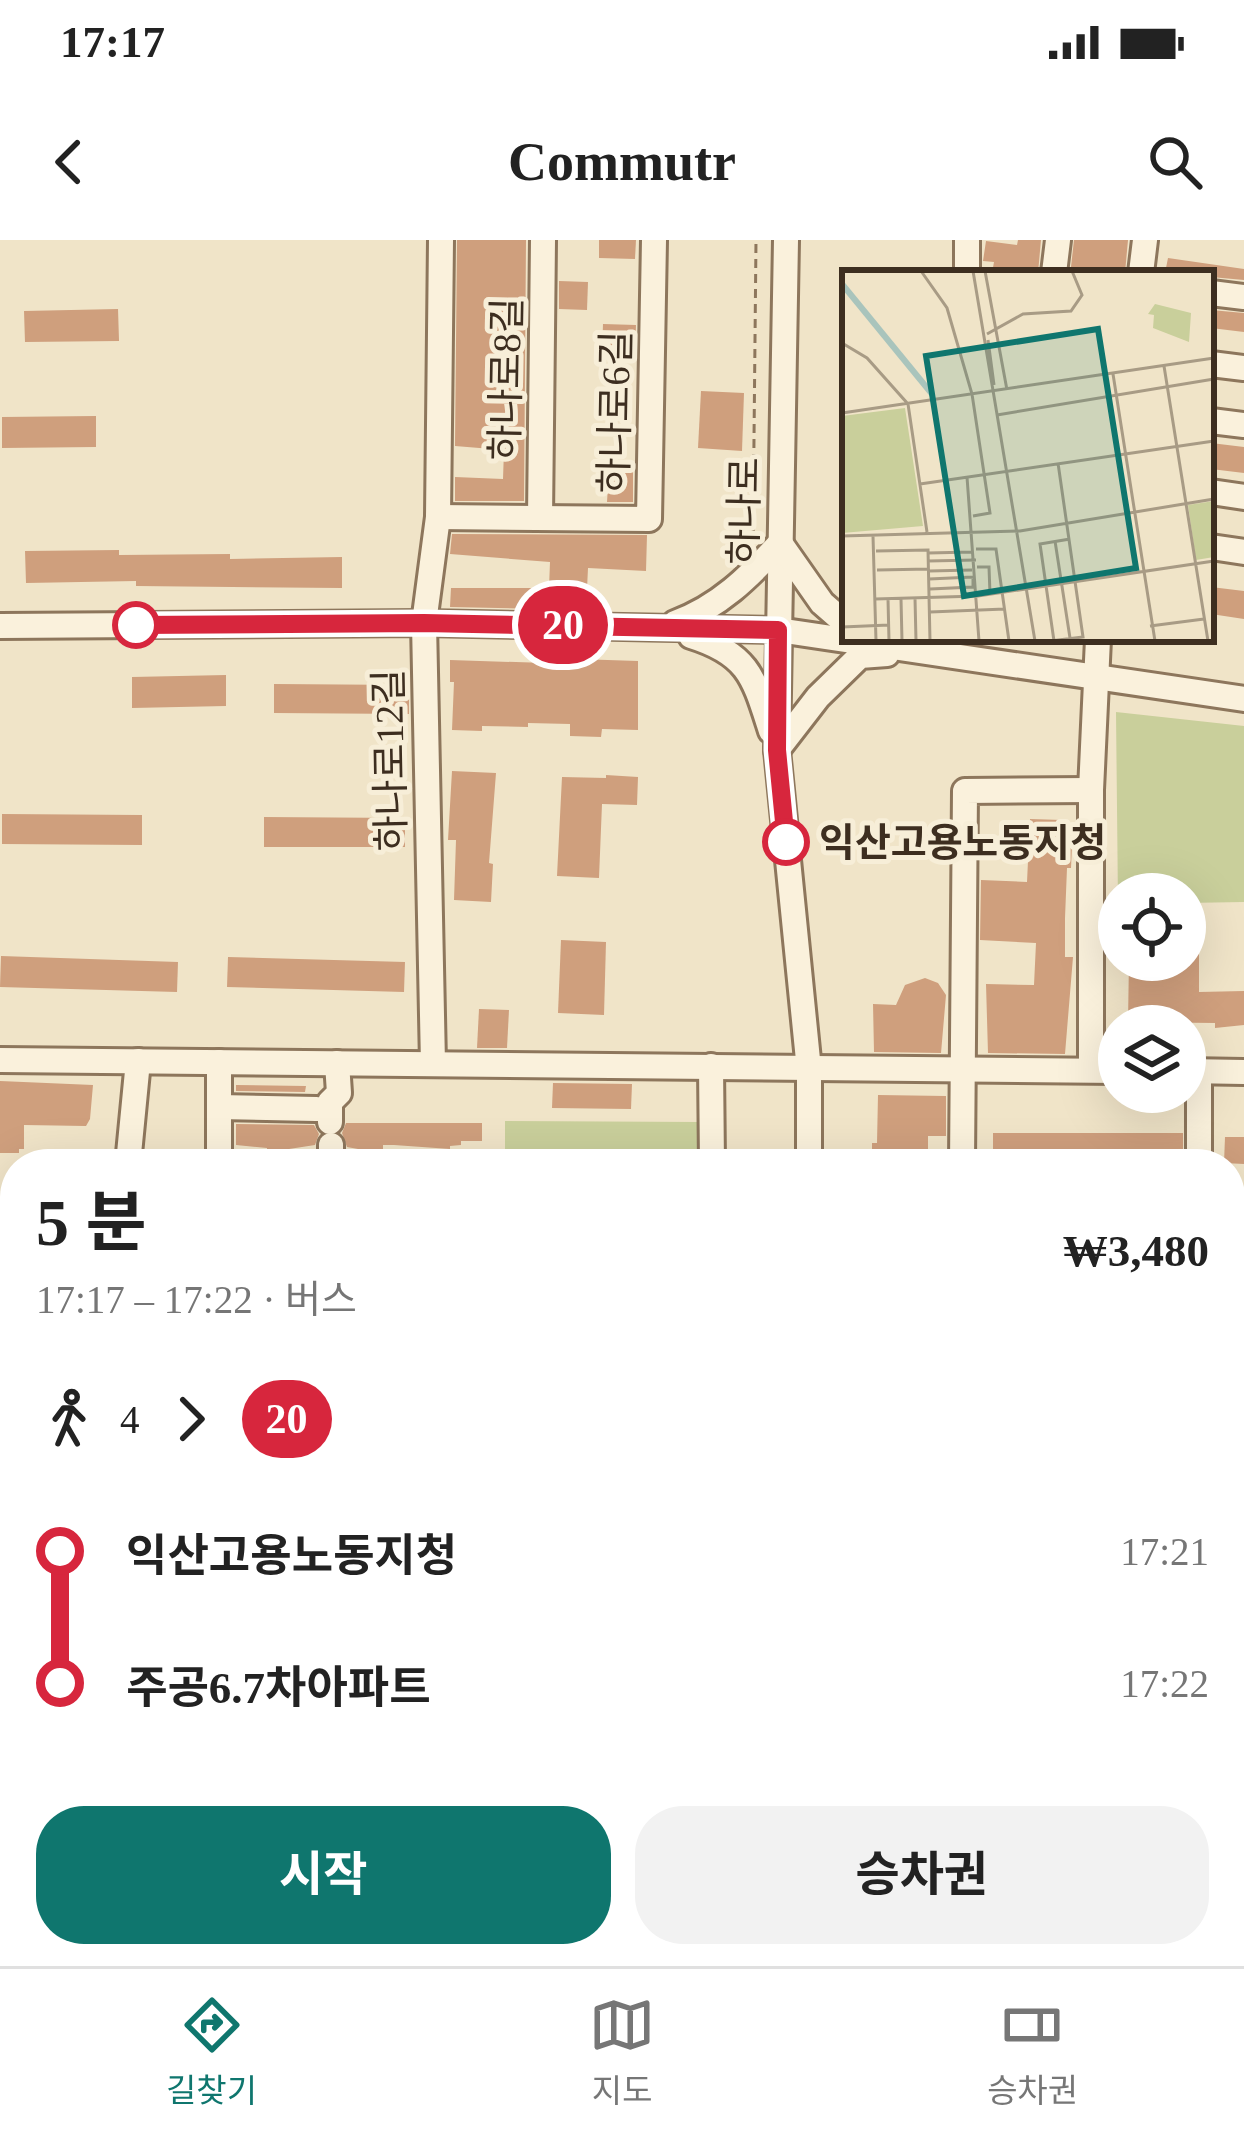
<!DOCTYPE html>
<html lang="ko">
<meta charset="utf-8">
<style>
:root{--surface:#fff;--page:#f2f2f2;--text:#222;--muted:#767676;--line:#e0e0e0;--accent:#0f766e}
body{margin:0;font-family:"Times New Roman","Noto Sans KR",serif;background:var(--page);color:var(--text);height:100vh;display:flex;flex-direction:column;font-size:45px;white-space:nowrap}
*{box-sizing:border-box;margin:0}
p{font-size:39px;color:var(--muted)}
.icon{flex:none;width:66px;height:66px;fill:none;stroke:currentColor;stroke-width:2;stroke-linecap:round;stroke-linejoin:round}
.map{position:relative;flex:1;overflow:hidden}
.side{position:absolute;left:0px;top:909px;width:1245px;height:819px;display:flex;flex-direction:column;background:var(--surface);border-radius:48px 48px 0 0;box-shadow:0 12px 48px #0002}
.side>*{flex:none}
.badge{padding:0 24px;border-radius:39px;font-size:42px;line-height:78px}
.tools{position:absolute;left:1098px;top:633px;display:grid;gap:24px}
.tools a{display:grid;place-items:center;width:108px;height:108px;border-radius:50%;background:var(--surface);box-shadow:0 12px 48px #0002;font-size:60px}
.map>.badge{position:absolute;translate:-50% -50%;box-shadow:0 0 0 6px #fff}
.legs{display:flex;align-items:center;gap:18px;height:132px;padding:0 36px;font-size:39px}
.legs p{margin-inline-start:auto}
.summary{display:flex;align-items:center;justify-content:space-between;height:204px;padding:0 36px}
h1{font-size:66px;font-weight:700;line-height:90px}
.primary-button{display:flex;gap:24px;margin-top:auto;padding:24px 36px}
.primary-button a{flex:1;height:138px;border-radius:48px;background:var(--accent);color:#fff;font-size:48px;font-weight:700;line-height:138px;text-align:center}
.primary-button a+a{background:var(--page);color:var(--text)}
ul{padding:0 36px;list-style:none}
li{display:flex;align-items:center;gap:42px;height:132px;font-size:45px}
li i{display:grid;place-items:center;width:18px;height:100%;margin:0 15px;background:currentColor}
li i::after{content:'';width:30px;height:30px;margin:-15px;border:9px solid;border-radius:50%;background:var(--surface)}
li p{margin-inline-start:auto}
li:first-child i{background:linear-gradient(#0000 50%,currentColor 0)}
li:last-child i{background:linear-gradient(currentColor 50%,#0000 0)}
.status{display:flex;justify-content:space-between;align-items:center;height:84px;padding:0 60px;background:var(--surface);direction:ltr}
.status svg{height:33px;fill:currentColor}
header{display:flex;justify-content:space-between;align-items:center;height:156px;padding:0 36px;background:var(--surface);font-size:54px;font-weight:700}
.menu{display:flex;justify-content:space-around;align-items:center;height:168px;border-top:3px solid var(--line);background:var(--surface);font-size:33px;color:var(--muted)}
.menu a{display:grid;justify-items:center;gap:6px}
.menu .on{color:var(--accent)}
.map>svg:first-child{display:block}
.farmland{fill:#e6deb5}
.green{fill:#c9cf9b}
.building{fill:#cf9f7d}
.lines{fill:none;stroke-linecap:round;stroke-linejoin:round}
.minor-casing{stroke:#8d765c;stroke-width:30}
.path{stroke:#8d765c;stroke-width:3;stroke-dasharray:9 6;stroke-linecap:butt}
.minor{stroke:#faf1dc;stroke-width:24}
.line-1-casing{stroke:#fff;stroke-width:27}
.line-1{stroke:#d7263d;stroke-width:18}
.stop-1-dot{fill:#fff;stroke:#d7263d;stroke-width:6}
.labels{text-anchor:middle;dominant-baseline:central;stroke-width:10;stroke-linejoin:round;paint-order:stroke}
.street-label{font-size:39px;fill:#3d2e20;stroke:#f7eed8}
.stop-label{font-size:39px;font-weight:bold;fill:#3d2e20;stroke:#f7eed8;text-anchor:start}
.inset-river{fill:none;stroke:#a9c4bc;stroke-width:6}
.inset-road{fill:none;stroke:#a89b85;stroke-width:3}
.view{fill:#0f766e;fill-opacity:0.15;stroke:#0f766e;stroke-width:6}
.inset-edge{fill:none;stroke:#3d2e20;stroke-width:6}
</style>
<div class="status"><b>17:17</b><svg viewBox="0 0 49 12"><path d="M0 12V9h3v3zM5 12V6h3v6zM10 12V3h3v9zM15 12V0h3v12zM26 1h20v11H26zM47 4h2v5h-2z"/></svg></div>
<header><svg class="icon" aria-label="back" viewBox="0 0 24 24"><path d="M15 5l-7 7 7 7"/></svg>Commutr<svg class="icon" aria-label="search" viewBox="0 0 24 24"><circle cx="10" cy="10" r="6"/><path d="M15 15l6 6"/></svg></header>
<div class="map">
<svg width="1244" height="1726" viewBox="0 0 1244 1726">
<rect width="100%" height="100%" fill="#f0e4c8"/>
<g class="farmland">
<polygon points="15,973 15,1038 0,1038 0,980"/>
<polygon points="0,1439 15,1439 15,1713 47,1713 44,1722 36,1726 0,1726"/>
<polygon points="1230,1488 1244,1514 1244,1726 1053,1726 1052,1713 1230,1713"/>
<polygon points="136,1713 175,1713 180,1726 126,1726"/>
<polygon points="459,1713 511,1713 505,1726 457,1726"/>
</g>
<g class="green">
<polygon points="1116,472 1244,486 1244,662 1185,663 1185,654 1119,654 1118,663"/>
<polygon points="505,881 699,882 699,924 505,924"/>
<polygon points="181,1713 231,1713 227,1726 186,1726"/>
<polygon points="338,1713 411,1713 390,1726 346,1726"/>
<polygon points="520,1713 614,1713 615,1726 514,1726"/>
</g>
<g class="building">
<polygon points="457,0 526,0 524,261 455,261 455,237 503,239 504,210 455,206"/>
<polygon points="599,0 636,0 635,19 599,18"/>
<polygon points="1018,0 1041,0 1038,33 992,33 994,22 983,21 986,1 1017,5"/>
<polygon points="1074,0 1128,0 1125,33 1071,27"/>
<polygon points="1168,18 1244,29 1244,40 1211,37 1211,33 1165,33"/>
<polygon points="559,41 588,42 587,70 559,69"/>
<polygon points="118,69 119,101 25,102 24,71"/>
<polygon points="1211,70 1244,73 1244,92 1211,88"/>
<polygon points="603,84 636,85 635,115 602,114"/>
<polygon points="701,151 744,153 742,211 698,208"/>
<polygon points="96,176 96,207 2,208 2,177"/>
<polygon points="1211,203 1244,207 1244,233 1211,229"/>
<polygon points="609,230 633,231 633,262 607,262"/>
<polygon points="452,294 647,295 646,331 588,328 586,370 450,367 451,348 549,348 550,322 450,314"/>
<polygon points="119,310 119,315 230,314 230,319 342,317 342,348 136,346 136,341 26,343 25,311"/>
<polygon points="1211,347 1244,351 1244,379 1211,374"/>
<polygon points="546,418 638,421 638,490 602,489 601,497 570,496 570,484 528,483 528,487 482,486 482,491 452,490 454,442 450,442 450,420 546,423"/>
<polygon points="226,435 226,466 132,468 132,437"/>
<polygon points="274,444 409,445 409,474 274,473"/>
<polygon points="452,531 496,533 489,623 493,624 491,662 454,660 456,600 448,600"/>
<polygon points="606,535 638,537 637,565 602,564 599,638 557,636 562,537 606,538"/>
<polygon points="2,574 142,575 142,605 2,604"/>
<polygon points="264,577 405,578 405,607 264,607"/>
<polygon points="1030,579 1062,580 1060,606 1072,606 1071,628 1067,628 1065,678 1065,717 1073,717 1065,814 988,813 986,744 1034,745 1036,703 980,700 981,640 1027,642"/>
<polygon points="1185,699 1199,699 1199,752 1244,751 1244,785 1215,788 1215,783 1128,782 1129,720 1185,720"/>
<polygon points="561,700 606,702 604,775 558,773"/>
<polygon points="1,716 178,722 177,752 0,747"/>
<polygon points="228,717 405,722 404,752 227,747"/>
<polygon points="925,738 938,743 946,755 941,813 874,812 873,764 896,765 905,745"/>
<polygon points="479,769 509,770 507,808 477,808"/>
<polygon points="0,841 93,845 90,879 86,886 24,885 24,909 19,909 19,913 0,913"/>
<polygon points="553,843 632,844 631,869 552,868"/>
<polygon points="236,845 306,846 305,852 236,851"/>
<polygon points="878,855 946,856 946,896 928,896 928,924 872,924 872,903 877,903"/>
<polygon points="346,883 482,883 482,901 461,901 461,905 450,906 450,909 394,905 383,905 383,910 358,909 347,907 342,893"/>
<polygon points="236,884 314,885 319,894 315,905 289,909 289,912 267,912 267,908 236,905"/>
<polygon points="993,893 1183,893 1183,910 1158,909 1158,924 993,923"/>
<polygon points="1225,897 1244,897 1244,924 1224,923"/>
<rect x="1230" y="1035" width="14" height="26"/>
<rect x="0" y="1047" width="15" height="25"/>
<rect x="1230" y="1173" width="14" height="24"/>
<polygon points="0,1189 14,1189 15,1220 0,1220"/>
<rect x="0" y="1308" width="15" height="34"/>
<polygon points="1230,1309 1244,1310 1244,1334 1230,1333"/>
</g>
<g class="lines">
<defs>
<g id="minor">
<polyline points="786,0 777,510 809,830 809,924"/>
<polyline points="967,33 967,0"/>
<polyline points="1054,33 1058,0"/>
<polyline points="1141,33 1145,0"/>
<polyline points="1211,53 1244,57"/>
<polyline points="1211,124 1244,128"/>
<polyline points="1211,181 1244,185"/>
<polyline points="1211,252 1244,257"/>
<polyline points="438,277 649,279 654,0"/>
<polyline points="540,278 543,0"/>
<polyline points="1211,307 1244,312"/>
<path d="M675,383C719,367 749,337 780,303L822,363L845,383"/>
<polyline points="0,386 424,383 778,390 1244,459"/>
<path d="M691,396C749,414 754,438 771,491"/>
<polyline points="777,510 818,457 860,416 887,414"/>
<polyline points="0,820 1119,831"/>
<polyline points="433,824 424,383 438,277 441,0"/>
<polyline points="711,826 712,924"/>
<polyline points="1091,830 1091,550 1098,399"/>
<polyline points="1186,831 1244,832"/>
<polyline points="1199,831 1199,924"/>
<polyline points="219,867 316,869"/>
<polyline points="330,882 330,862 339,853 337,823"/>
<polyline points="331,905 331,924"/>
<polyline points="128,924 138,821"/>
<polyline points="219,924 219,822"/>
<polyline points="962,924 965,551 1091,550"/>
<polyline points="0,1113 15,1112"/>
<polyline points="1230,1224 1244,1226"/>
<polyline points="0,1243 15,1243"/>
<polyline points="0,1391 15,1391"/>
<polyline points="1230,1408 1244,1408"/>
<polyline points="740,1726 740,1713"/>
<polyline points="787,1726 787,1713"/>
<polyline points="825,1726 825,1713"/>
<polyline points="973,1726 996,1717"/>
</g>
</defs>
<use href="#minor" class="minor-casing"/>
<polyline class="path" points="753,298 756,0"/>
<use href="#minor" class="minor"/>
</g>
<g class="lines">
<defs>
<polyline id="line-1" points="136,385 424,383 778,390 777,510 786,602"/>
</defs>
<use href="#line-1" class="line-1-casing"/>
<use href="#line-1" class="line-1"/>
</g>
<g class="stop-1-dot">
<circle cx="136" cy="385" r="21"/>
<circle cx="786" cy="602" r="21"/>
</g>
<g class="labels">
<g class="street-label">
<text transform="translate(506 139) rotate(-89)">하나로8길</text>
<text transform="translate(615 172) rotate(-89)">하나로6길</text>
<text transform="translate(744 271) rotate(-89)">하나로</text>
<text transform="translate(390 520) rotate(-91)">하나로12길</text>
</g>
<g class="stop-label">
<text x="819" y="602">익산고용노동지청</text>
</g>
</g>
<g transform="translate(842 30)">
<rect width="372" height="372" fill="#f0e4c8"/>
<path d="M313,34L349,43L347,72L311,58L312,45L306,44ZM63,138L81,256L0,263V146ZM372,231V287L354,290L346,235Z" fill="#c9cf9b"/>
<path class="inset-river" d="M0,14L90,124"/>
<path class="inset-road" d="M79,1L105,38L130,124L148,243L131,246M131,1L193,371M143,1L165,120M145,64L181,44L229,41L240,25L230,1M146,70L152,115M0,73L25,88L66,134L85,262M322,96L366,371M271,104L313,371M0,143L372,88M155,145L372,109M125,207L137,371M78,214L372,171M0,266L178,261L372,229M31,266L34,371M213,271L228,368M134,279H154L167,371M34,281L86,280L88,371M86,283L130,282M86,291L134,290M135,297H147L148,324M35,300L87,299M87,301L130,300M87,309L131,307M88,319L131,317V309M73,328L74,371M33,329L136,326L372,291M46,329L47,371M59,329L60,371M88,342L163,339M308,356L362,349M0,357L47,355M208,371L241,367L216,193M212,371L198,274L228,269"/>
<path class="view" d="M256,59L294,298L122,326L84,86Z"/>
<rect width="372" height="372" class="inset-edge"/>
</g>
</svg>
<div class="tools">
<a><svg class="icon" aria-label="locate" viewBox="0 0 24 24"><circle cx="12" cy="12" r="6"/><path d="M12 2v4M12 18v4M2 12h4M18 12h4"/></svg></a>
<a><svg class="icon" aria-label="layers" viewBox="0 0 24 24"><path d="M12 4l9 5-9 5-9-5zM3 14l9 5 9-5"/></svg></a>
</div>
<b class="badge" style="left:563px;top:385px;background:#d7263d;color:#fff">20</b>
<section class="side">
<div class="summary"><div><h1>5 분</h1><p>17:17 – 17:22 · 버스</p></div><b>₩3,480</b></div>
<div class="legs"><svg class="icon" aria-label="walk" viewBox="0 0 24 24"><circle cx="13" cy="4" r="2"/><path d="M13 8l-2 6 4 7M11 14l-3 7M7 12l3-4h3l4 4"/></svg>4<svg class="icon" aria-label="forward" viewBox="0 0 24 24"><path d="M9 5l7 7-7 7"/></svg><b class="badge" style="background:#d7263d;color:#fff">20</b></div>
<ul>
<li><i style="color:#d7263d"></i><b>익산고용노동지청</b><p>17:21</p></li>
<li><i style="color:#d7263d"></i><b>주공6.7차아파트</b><p>17:22</p></li>
</ul>
<div class="primary-button"><a>시작</a><a>승차권</a></div>
</section>
</div>
<nav class="menu">
<a class="on"><svg class="icon" aria-label="directions" viewBox="0 0 24 24"><path d="M12 3l9 9-9 9-9-9zM9 14v-3h6M13 9l2 2-2 2"/></svg>길찾기</a>
<a><svg class="icon" aria-label="map" viewBox="0 0 24 24"><path d="M3 6l6-2 6 2 6-2v14l-6 2-6-2-6 2zM9 4v14M15 6v14"/></svg>지도</a>
<a><svg class="icon" aria-label="tickets" viewBox="0 0 24 24"><path d="M3 7h18v10H3zM15 7v10"/></svg>승차권</a>
</nav>
